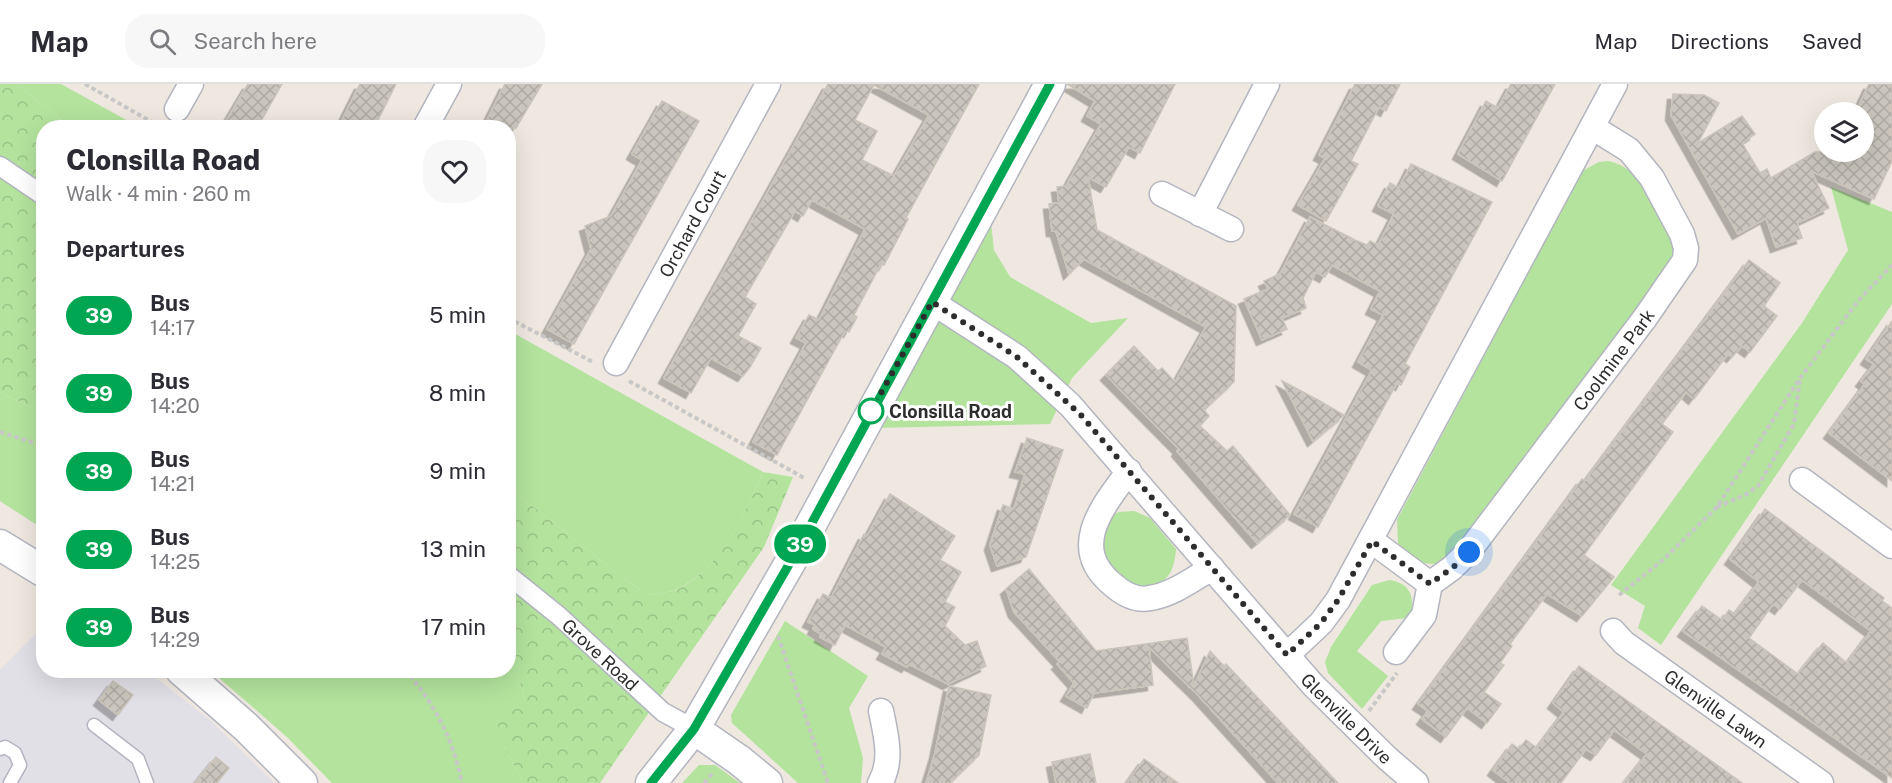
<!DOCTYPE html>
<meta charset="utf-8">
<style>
:root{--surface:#fff;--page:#f7f7f7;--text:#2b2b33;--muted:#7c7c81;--line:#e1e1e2}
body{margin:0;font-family:"Public Sans",sans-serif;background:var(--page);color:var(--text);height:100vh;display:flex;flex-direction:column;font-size:22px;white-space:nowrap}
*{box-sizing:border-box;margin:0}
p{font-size:20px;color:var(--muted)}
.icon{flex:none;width:33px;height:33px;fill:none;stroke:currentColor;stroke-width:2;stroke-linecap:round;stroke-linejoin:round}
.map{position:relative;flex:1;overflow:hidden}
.side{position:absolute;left:36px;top:36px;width:480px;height:558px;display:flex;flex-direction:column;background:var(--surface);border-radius:24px;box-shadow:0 6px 24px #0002}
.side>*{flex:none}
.badge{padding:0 12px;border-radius:20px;font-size:21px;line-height:39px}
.fabs{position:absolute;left:1814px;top:18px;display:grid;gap:12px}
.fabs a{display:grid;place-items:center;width:60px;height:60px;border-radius:50%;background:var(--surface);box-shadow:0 6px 24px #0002;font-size:30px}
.you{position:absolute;width:30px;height:30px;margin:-15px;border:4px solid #fff;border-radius:50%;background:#1a73e8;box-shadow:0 0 0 9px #1a73e833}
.map>.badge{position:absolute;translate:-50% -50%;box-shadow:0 0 0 3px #fff}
h2{padding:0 30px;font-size:22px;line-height:54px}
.round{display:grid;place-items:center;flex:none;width:63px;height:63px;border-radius:24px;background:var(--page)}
.summary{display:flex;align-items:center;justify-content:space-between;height:102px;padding:0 30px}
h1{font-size:28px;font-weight:800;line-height:45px}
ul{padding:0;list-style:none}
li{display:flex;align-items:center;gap:18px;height:78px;padding:0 30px}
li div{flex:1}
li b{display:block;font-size:22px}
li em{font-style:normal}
li .badge{min-width:66px;font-weight:700;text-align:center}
header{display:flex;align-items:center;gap:36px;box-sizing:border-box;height:84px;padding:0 30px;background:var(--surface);border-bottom:2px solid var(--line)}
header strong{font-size:28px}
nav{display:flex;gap:33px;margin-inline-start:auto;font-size:21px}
.search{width:420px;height:54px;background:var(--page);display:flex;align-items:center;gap:15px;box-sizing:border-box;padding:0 21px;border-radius:24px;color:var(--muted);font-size:22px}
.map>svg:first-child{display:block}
.industrial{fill:#e2e0e7}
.green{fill:#b3e39d}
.forest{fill:url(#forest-crowns)}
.building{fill:url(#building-cross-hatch);stroke:#cac4b9;stroke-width:1.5;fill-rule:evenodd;filter:url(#shadow)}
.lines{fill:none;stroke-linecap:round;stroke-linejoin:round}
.service-casing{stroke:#b3b5c0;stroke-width:15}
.pedestrian-casing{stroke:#b3b5c0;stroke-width:21}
.minor-casing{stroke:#b3b5c0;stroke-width:27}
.tertiary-casing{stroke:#b3b5c0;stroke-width:33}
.path{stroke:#c8c8c8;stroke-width:4;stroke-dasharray:4.5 3;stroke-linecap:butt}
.service{stroke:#fff;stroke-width:12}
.pedestrian{stroke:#fff;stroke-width:18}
.minor{stroke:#fff;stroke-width:24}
.tertiary{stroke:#fff;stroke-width:30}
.line-casing{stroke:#fff;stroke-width:14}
.line{stroke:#00a651;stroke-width:9}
.walk{stroke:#2d2d2d;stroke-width:6;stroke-dasharray:0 10.8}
.stop-dot{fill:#fff;stroke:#00a651;stroke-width:3}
.labels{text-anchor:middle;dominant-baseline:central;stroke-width:6;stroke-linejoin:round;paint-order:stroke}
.street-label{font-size:18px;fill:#2d2d2d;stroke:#fff}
.stop-label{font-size:18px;font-weight:bold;fill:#2d2d2d;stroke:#fff;text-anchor:start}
</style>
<header>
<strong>Map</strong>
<div class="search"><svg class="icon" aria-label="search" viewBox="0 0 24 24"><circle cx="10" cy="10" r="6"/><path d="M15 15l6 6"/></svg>Search here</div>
<nav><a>Map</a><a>Directions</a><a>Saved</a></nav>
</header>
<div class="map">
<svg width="1892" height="699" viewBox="0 0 1892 699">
<defs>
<pattern id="forest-crowns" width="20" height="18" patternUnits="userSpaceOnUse" patternTransform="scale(1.5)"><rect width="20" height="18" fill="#b3e39d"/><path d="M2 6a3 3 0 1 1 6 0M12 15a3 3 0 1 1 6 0" fill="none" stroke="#9ac388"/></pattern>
<pattern id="building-cross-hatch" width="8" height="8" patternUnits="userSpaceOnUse" patternTransform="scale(1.5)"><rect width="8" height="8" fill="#cac6be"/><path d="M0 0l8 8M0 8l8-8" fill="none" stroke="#aeaaa4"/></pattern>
<filter id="shadow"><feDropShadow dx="-5.5" dy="5.5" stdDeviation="0" flood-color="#0004"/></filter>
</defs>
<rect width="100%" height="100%" fill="#eee8e0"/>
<polygon class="industrial" points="43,542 44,586 147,587 211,637 275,699 0,699 0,586"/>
<g class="green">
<polygon points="17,0 61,0 139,43 70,43"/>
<path d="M1608,77C1644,83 1666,137 1676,170L1670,183L1474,448L1441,479C1423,483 1410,474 1398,461L1397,436L1582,87L1599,78Z"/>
<polygon points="1831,103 1892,128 1892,220 1661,561 1638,544 1645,522 1611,501 1802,239 1848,166"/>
<polygon points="991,138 994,166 1010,193 1091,239 1128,234 1072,294 1050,340 874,344"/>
<path d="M508,246L763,388C745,430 720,487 675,506C668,509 656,509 648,511C599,479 557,438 509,405Z"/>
<polygon points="0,309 43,328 43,445 0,417"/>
<path d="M1134,427L1150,434L1176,465C1174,495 1161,506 1130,500L1105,475L1100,463L1107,434L1119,428Z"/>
<path d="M1389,496C1404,498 1413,506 1412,522L1416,524L1408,534L1381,537L1357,567L1388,592L1362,625L1328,589L1325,578L1331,563L1372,501Z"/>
<polygon points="785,537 868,592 849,624 863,674 861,699 798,699 732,639 731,631"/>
<polygon points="509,572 514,576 525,615 503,661 523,699 332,699 287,653 211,587 508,586"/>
<polygon points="699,681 715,681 740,699 682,699"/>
</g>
<g class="forest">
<polygon points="0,0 17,0 70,43 44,44 43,328 0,309"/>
<path d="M763,388L793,393L764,463L600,699H523L503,661L497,638L525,615L514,577L509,572V405C557,438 599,479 648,511C656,509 668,509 676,506C720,486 745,430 763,388Z"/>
</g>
<g class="building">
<polygon points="248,0 282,0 257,44 222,44"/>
<polygon points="360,0 396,0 374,44 338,44"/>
<polygon points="505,0 542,0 516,44 483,44"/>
<path d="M828,0H979L906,134L908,135L894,162L884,181L881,180L854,231L857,233L849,248L845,247L777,371L753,358L806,259L796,254L809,231L819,236L865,145L812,116L803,132L795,127L745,213L756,220L738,252L761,264L750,283L743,292L711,274L691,309L664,294ZM874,1L929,31L894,92L862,76L877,47L855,36Z"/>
<polygon points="1067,0 1175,0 1140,69 1129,63 1106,103 1088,93 1097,146 1236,222 1234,298 1223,308 1220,307 1222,309 1204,326 1209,332 1200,342 1227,367 1233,362 1290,431 1257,459 1177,367 1179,365 1106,291 1134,262 1158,287 1162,284 1175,298 1206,243 1084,175 1069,190 1056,147 1052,147 1049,120 1059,119 1057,103 1066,102 1101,40 1087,32 1095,17"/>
<polygon points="1355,0 1400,0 1386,27 1379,23 1351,77 1358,80 1326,137 1298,121 1325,74 1319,71"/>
<polygon points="1511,0 1555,0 1502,97 1458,70 1486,17 1498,24"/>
<polygon points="1869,0 1892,0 1892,77 1874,115 1811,87 1829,124 1797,139 1802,154 1776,163 1766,134 1738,150 1671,31 1673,10 1704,11 1719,19 1698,59 1742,32 1755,50 1742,59 1760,89 1767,85 1771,94 1815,68 1863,68 1863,28 1856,28"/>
<polygon points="662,17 699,37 574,260 547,245 591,165 585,142 611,132 642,76 632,70"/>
<polygon points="1411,80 1492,118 1405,280 1410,283 1401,301 1397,299 1318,443 1294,430 1372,286 1358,278 1383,231 1371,225 1380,207 1332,181 1325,193 1316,188 1303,214 1306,224 1282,234 1287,245 1262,256 1244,215 1268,205 1264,197 1280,190 1310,133 1355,156 1367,161 1370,157 1378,161 1394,130 1378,122 1390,99 1399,104"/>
<polygon points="1749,176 1780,199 1764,222 1777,232 1750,268 1742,262 1732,273 1728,270 1694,315 1686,308 1662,340 1673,348 1584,471 1614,493 1582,532 1547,510 1510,560 1512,562 1500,579 1504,581 1484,608 1501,620 1487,639 1467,624 1446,653 1422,635 1428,627 1418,620 1582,395 1585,397"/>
<polygon points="1892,237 1892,397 1829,349 1865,300 1861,297 1874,280 1866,275"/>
<polygon points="1282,297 1318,316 1344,331 1313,357"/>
<polygon points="1027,354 1063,366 1026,473 997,482 990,461 1003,421 1014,425 1025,390 1015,388"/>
<polygon points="890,410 955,452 940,476 961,488 945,518 955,523 945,542 965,561 977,557 986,582 948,600 909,580 907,583 882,570 886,563 845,541 835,561 820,553 821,550 813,545 815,541 808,538 823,510 831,514 864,450 867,452"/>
<path d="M1765,425L1884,514L1882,517L1892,524V694L1683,547L1702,522L1722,536L1729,526L1735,530L1759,498L1730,475ZM1802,496L1871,547L1847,579L1823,559L1798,590L1749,554L1773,520L1780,525Z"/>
<polygon points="1029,485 1096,567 1187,554 1194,602 1210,567 1224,582 1226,580 1338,699 1278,699 1198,611 1149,563 1153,601 1094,609 1087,624 1066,612 1074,599 1057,580 1060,578 1014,528 1006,505"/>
<polygon points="1579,582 1650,633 1742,699 1624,699 1647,670 1614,646 1596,671 1586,665 1561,699 1510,699 1493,686 1512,660 1519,665 1526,656 1537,664 1564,628 1553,619"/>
<polygon points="113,597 133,611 118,631 99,616"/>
<polygon points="949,602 991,611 979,671 950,699 926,699 935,669"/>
<polygon points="1090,670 1096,699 1056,699 1052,678"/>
<polygon points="216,673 229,684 217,699 195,699"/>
<polygon points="1144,675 1178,699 1127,699"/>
</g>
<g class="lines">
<defs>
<g id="service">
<polyline points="94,641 138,675 147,699"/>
<polyline points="0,665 5,663 15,669 20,681 10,699"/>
</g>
<g id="pedestrian">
<polyline points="0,82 44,112"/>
<path id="s1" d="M508,491L559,532L663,628L694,645"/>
</g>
<g id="minor">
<polyline points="177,25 191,0"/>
<polyline points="425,44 449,0"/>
<polyline points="1162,110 1231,145"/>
<polyline points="1200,130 1267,0"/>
<path id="s2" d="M932,218L1017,273L1070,321L1313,601L1387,674L1416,699"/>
<path id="s3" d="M616,279L768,0"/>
<path d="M1129,387C1103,422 1068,463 1112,500C1122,509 1136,517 1150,514C1172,511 1193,495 1212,484"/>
<polyline points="1802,396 1892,462"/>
<polyline points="1372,457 1430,500"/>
<path id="s4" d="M1613,547L1624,559L1821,699"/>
<path id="s5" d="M1396,568L1424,531L1430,500L1452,484L1469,467L1645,234L1685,176L1686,164L1682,150L1652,94L1629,66L1592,43"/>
<polyline points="1287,571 1321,539 1338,516 1615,0"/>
<path d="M880,699C893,677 886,651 881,627"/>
</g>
<g id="tertiary">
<polyline points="0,461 44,488"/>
<polyline points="181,586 246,643 302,699"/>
<polyline points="694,645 739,676 767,699"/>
<polyline points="651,699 694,645 795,470 1050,0"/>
</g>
</defs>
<use href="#service" class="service-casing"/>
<use href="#pedestrian" class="pedestrian-casing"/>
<use href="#minor" class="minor-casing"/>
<use href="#tertiary" class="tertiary-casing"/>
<g class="path">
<polyline points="85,0 159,42"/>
<polyline points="508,234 593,278"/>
<polyline points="629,297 806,395"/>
<polyline points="0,348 44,362"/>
<polyline points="1717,423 1745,411 1758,402 1794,340 1800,295"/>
<polyline points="1619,511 1663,476 1717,423 1800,294 1858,217 1892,181"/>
<polyline points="778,552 828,699"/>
<path d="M405,586C435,620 453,655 462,699"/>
<polyline points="1369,627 1397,589"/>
<polyline points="704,699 714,688"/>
</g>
<use href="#service" class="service"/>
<use href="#pedestrian" class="pedestrian"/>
<use href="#minor" class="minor"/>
<use href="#tertiary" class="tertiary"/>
</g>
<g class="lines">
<defs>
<polyline id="line" points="651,699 694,645 795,470 1050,0"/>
</defs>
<use href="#line" class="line-casing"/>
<use href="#line" class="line"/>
<polyline class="walk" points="871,327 932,218 1017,273 1080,330 1287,571 1321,539 1338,516 1372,457 1430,500 1460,478 1469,468"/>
</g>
<circle class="stop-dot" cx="871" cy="327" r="12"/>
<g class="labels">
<g class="street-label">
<text stroke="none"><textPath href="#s3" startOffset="159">Orchard Court</textPath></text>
<text stroke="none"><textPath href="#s5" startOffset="369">Coolmine Park</textPath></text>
<text stroke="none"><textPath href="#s1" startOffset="122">Grove Road</textPath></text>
<text stroke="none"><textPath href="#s4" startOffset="129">Glenville Lawn</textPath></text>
<text stroke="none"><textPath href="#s2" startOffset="591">Glenville Drive</textPath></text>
</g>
<g class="stop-label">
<text x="889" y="327">Clonsilla Road</text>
</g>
</g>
</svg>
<div class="fabs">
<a><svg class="icon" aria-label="layers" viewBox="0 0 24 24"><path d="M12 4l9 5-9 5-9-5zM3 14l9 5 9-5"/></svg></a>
</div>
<div class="you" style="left:1469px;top:468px"></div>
<b class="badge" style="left:800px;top:460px;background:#00a651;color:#fff">39</b>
<section class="side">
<div class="summary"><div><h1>Clonsilla Road</h1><p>Walk · 4 min · 260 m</p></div><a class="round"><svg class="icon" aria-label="heart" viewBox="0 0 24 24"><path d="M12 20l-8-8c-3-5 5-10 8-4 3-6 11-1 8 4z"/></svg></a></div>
<h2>Departures</h2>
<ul>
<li><span class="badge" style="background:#00a651;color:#fff">39</span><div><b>Bus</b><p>14:17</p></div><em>5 min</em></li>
<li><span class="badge" style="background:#00a651;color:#fff">39</span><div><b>Bus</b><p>14:20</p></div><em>8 min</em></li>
<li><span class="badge" style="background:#00a651;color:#fff">39</span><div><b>Bus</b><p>14:21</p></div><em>9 min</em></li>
<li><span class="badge" style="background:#00a651;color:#fff">39</span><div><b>Bus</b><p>14:25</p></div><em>13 min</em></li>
<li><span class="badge" style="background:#00a651;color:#fff">39</span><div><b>Bus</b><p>14:29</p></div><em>17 min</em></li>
</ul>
</section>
</div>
